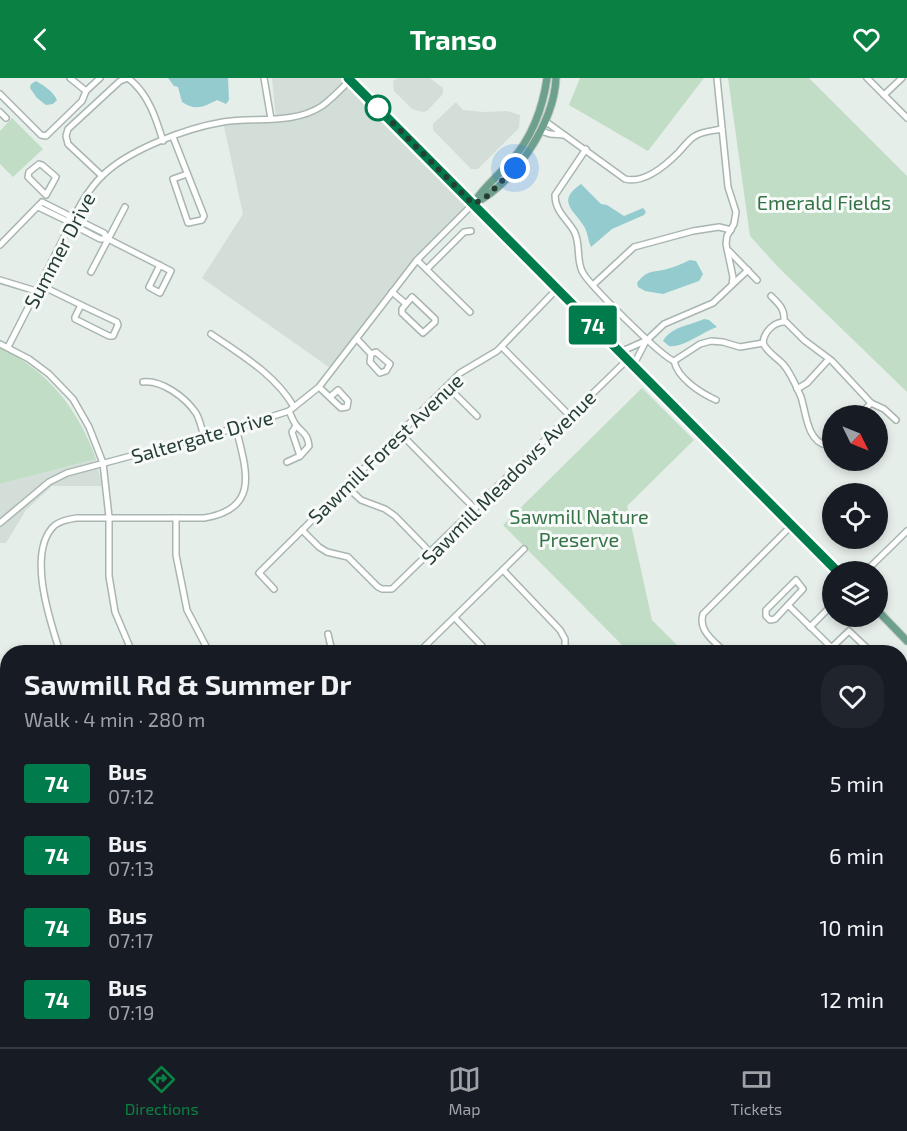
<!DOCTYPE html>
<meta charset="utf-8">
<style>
:root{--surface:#171b24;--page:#20242c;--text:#f1f3f6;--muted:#9ea1a6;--line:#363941;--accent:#0b8043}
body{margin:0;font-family:"Exo 2",sans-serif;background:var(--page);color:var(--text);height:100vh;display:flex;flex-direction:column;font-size:22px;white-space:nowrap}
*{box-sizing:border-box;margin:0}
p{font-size:20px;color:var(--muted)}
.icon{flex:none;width:33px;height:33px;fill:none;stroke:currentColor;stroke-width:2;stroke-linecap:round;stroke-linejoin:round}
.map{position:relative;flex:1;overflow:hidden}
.sheet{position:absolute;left:0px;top:567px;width:908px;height:402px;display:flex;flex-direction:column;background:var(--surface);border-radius:24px 24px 0 0;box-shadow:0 3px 9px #0003}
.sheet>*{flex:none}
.badge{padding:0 12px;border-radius:4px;font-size:21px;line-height:39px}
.needle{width:39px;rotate:133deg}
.buttons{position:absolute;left:822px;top:327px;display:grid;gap:12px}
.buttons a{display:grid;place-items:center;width:66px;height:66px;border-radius:50%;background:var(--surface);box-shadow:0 3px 9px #0003;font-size:30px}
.you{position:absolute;width:30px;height:30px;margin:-15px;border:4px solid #fff;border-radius:50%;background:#1a73e8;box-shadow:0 0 0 9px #1a73e833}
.map>.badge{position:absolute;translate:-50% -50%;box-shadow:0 0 0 3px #fff}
.round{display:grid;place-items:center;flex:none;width:63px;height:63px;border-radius:24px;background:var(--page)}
.summary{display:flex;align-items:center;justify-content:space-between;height:102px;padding:0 24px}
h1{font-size:28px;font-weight:700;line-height:45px}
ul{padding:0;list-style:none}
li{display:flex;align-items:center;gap:18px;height:72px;padding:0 24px}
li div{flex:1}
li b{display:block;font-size:22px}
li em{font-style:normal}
li .badge{min-width:66px;font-weight:700;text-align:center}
header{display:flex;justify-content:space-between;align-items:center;height:78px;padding:0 24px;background:var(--accent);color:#fff;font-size:27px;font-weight:700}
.menu{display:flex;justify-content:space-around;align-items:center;height:84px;border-top:2px solid var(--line);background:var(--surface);font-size:16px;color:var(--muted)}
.menu a{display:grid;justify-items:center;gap:3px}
.menu .active{color:var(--accent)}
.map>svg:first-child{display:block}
.built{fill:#d4ded8}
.green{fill:#c1ddc6}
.water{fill:#93cbce}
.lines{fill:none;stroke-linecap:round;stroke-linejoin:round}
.minor-casing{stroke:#a9b6b0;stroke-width:8}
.major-casing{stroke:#c2c9c6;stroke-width:9}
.minor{stroke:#fff;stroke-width:5}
.major{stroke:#6ea08e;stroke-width:7}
.line-casing{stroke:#fff;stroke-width:14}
.line{stroke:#007b4b;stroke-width:9}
.walk{stroke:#263f35;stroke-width:6;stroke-dasharray:0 10.8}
.stop-dot{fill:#fff;stroke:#007b4b;stroke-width:3}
.labels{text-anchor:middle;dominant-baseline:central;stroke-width:6;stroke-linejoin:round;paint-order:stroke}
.park-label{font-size:20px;fill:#337345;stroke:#f7faf8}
.street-label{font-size:20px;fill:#263f35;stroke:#f7faf8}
</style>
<header><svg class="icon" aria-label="back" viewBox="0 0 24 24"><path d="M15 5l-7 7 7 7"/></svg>Transo<svg class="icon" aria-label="heart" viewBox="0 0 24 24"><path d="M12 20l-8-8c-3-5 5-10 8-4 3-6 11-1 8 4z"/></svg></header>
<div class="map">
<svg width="907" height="969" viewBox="0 0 907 969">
<rect width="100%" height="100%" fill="#e6eeea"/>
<g class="built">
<polygon points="272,0 348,0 473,126 417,182 333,292 202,200 243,136 223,44 276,41"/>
<polygon points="397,0 430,0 443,10 443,16 427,33 422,34 412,31 394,13 393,3"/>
<polygon points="456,24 463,32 484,34 507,33 520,37 519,50 478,91 471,91 433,52 433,46"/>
<polygon points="96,381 102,408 52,408 26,432 6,465 0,465 0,406"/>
</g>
<g class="green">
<polygon points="580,0 704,0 648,73 569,27"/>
<polygon points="728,0 809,0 907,98 907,314 778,189 750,158"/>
<polygon points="12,40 43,71 13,99 0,86 0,53"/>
<path d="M0,270C48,292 79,333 96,381L0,406Z"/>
<polygon points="642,310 694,362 627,428 652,542 684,574 619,574 624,569 503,447"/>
</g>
<g class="water">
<path d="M168,0H228L229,22L226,26L217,22C204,29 195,33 182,24L178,9L174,8Z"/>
<path d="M36,3C44,8 53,13 57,22L53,26L46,27L37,20L30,10L31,6Z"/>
<path d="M581,106L601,126L607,127L624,138L643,130L646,134L644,137L612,151L591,169C588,163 588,156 585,150C575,132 555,124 581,106Z"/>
<path d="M690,182L696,183L703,196L699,203L663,216L645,213L638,209L637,205C648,191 652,195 667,191C675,189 683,185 690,182Z"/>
<path d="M704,241L709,242L717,249C701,254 685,270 669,268L663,263C672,248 689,248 704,241Z"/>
</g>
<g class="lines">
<defs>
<g id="minor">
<polyline points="70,0 86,13"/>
<polyline points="264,0 271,41"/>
<polyline points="867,0 907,40"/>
<polyline points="0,16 41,57 46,58 82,23 86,13 100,0"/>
<polyline points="884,17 902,0"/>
<polyline points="0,34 6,40"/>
<path d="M545,43L625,101C644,106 666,87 678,75C684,69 688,62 695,58C703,53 713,53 722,51"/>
<polyline points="541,53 550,56 564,57"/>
<polyline points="173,59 204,138 202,142 188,145 173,101 187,96"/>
<path d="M586,71L555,117C555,133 566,140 574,153C581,166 576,180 582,193C587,205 662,279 674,283L700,266L711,263L723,264L740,269L763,265"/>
<polygon points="39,86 42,87 56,99 46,117 28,99 29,94"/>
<path d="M102,98L68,66L66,58L68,51L120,3L128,0C148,15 156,40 163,63"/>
<polyline points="42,124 68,137 77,149 100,161 108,161 171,193 160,215 149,209 160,187"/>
<polyline points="38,129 65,142 80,143 104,155 108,161"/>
<polyline points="0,167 40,126"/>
<polyline points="729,173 757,202"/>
<polyline points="417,182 470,234"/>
<polyline points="427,191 464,154 471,153"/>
<polyline points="91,194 125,129"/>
<polyline points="0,202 36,213"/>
<polyline points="733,206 748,192"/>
<polyline points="40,207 81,227"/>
<polyline points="593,207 634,169 693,153 719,149 731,152"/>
<polyline points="392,214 405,225"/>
<path d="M771,218C779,226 785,231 784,243"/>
<polygon points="412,219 435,241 435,244 423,255 402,235 402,231"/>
<polygon points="81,227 117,244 118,247 113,258 109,258 75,241 75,239"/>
<path d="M211,256C241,277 275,296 294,329"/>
<polyline points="357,261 371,276 376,274 390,286 386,293 380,295 370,284 371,276"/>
<path d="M763,265C764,254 774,243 786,244L804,262L832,283L871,325"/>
<path d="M763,265C767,274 776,279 783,286C791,295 796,308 801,319C806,334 807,363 826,367L832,363"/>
<polyline points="0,266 29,281 49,296 73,321 89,349 103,385 109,439 109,498 115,534 132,574"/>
<path d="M8,269C25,236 41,204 58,171C71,146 82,117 103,97C130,71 187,50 223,44C255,39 293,47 322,28C333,20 342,10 352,0"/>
<polyline points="502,269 570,338"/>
<polyline points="620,274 645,263"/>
<path d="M674,283C678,301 701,315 716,322"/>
<polyline points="633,288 646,263 664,246 713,225 732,207 733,199 726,166 727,158 734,146 736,134 728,109 717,0"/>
<path d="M143,304C162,302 185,319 196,335C200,342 202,351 204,359"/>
<polyline points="447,308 477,338"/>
<polyline points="319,309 341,330 347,329 348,323 338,312 330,319"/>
<polyline points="797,311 807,305 829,281"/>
<polyline points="871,325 884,331 896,342"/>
<path d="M289,333C291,337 293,343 296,347C303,356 307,354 309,368L300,378L292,354L296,348"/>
<polyline points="859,338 871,325"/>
<polyline points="400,355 475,431"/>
<polyline points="287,384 300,378"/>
<polyline points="346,408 361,422 385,431 395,438 431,475"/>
<polyline points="176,440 176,477 187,532 209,574"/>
<polyline points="0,445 49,404 67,395 236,350 289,333 319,309 417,182 473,126"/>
<polyline points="302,452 319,469 327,474 348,479 378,509 382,511 392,511 627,282"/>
<polyline points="503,492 560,552 565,561 565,574"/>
<polyline points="865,494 907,453"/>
<polygon points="796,502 803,511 775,541 770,542 766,538 766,532"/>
<polyline points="274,511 259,495 460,295 497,273 557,211"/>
<polyline points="788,527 832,570"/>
<polyline points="455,540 482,568"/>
<polyline points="810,549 832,527"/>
<path d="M60,574C50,543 26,473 55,447C62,442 70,441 77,440H204C261,431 246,391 236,350"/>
<polyline points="327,574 331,569 328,556"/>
<polyline points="419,574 524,471"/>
<path d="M725,574C714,563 698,553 703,536L792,447"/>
<polyline points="827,574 849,553 871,574"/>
<polyline points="0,605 8,621"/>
<polyline points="900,605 907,598"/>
<polyline points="0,641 8,639"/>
<polyline points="900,663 907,656"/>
<polyline points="0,708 8,708"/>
<polyline points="0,771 8,771"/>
<polyline points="900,822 907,842"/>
<polyline points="0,835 8,835"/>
<polyline points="900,851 907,848"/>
<polyline points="0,898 8,897"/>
<polyline points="900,923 907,917"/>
<polyline points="102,962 106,969"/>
<polyline points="591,962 601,969"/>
<polyline points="817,962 822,969"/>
<polyline points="0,966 33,962"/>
<polyline points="160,969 169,962"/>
<polyline points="262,969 270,962"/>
<polyline points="531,969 539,962"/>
<polyline points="674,969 682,962"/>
<polyline points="842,969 855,962"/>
</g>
<g id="major">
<polyline points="348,0 838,494"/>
<path d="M473,126C514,106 554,45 556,0"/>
<path d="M473,126C483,110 498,98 510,84C531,62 543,30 547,0"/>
<polyline points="878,533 907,563"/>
</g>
</defs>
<use href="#minor" class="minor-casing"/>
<use href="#major" class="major-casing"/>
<use href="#minor" class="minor"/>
<use href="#major" class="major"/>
</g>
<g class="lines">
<defs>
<polyline id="line" points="348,0 838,494"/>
</defs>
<use href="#line" class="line-casing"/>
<use href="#line" class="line"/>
<polyline class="walk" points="378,30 473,126 484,121 515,90"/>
</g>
<circle class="stop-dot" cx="378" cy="30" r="12"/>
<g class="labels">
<g class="park-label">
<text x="824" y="124">Emerald Fields</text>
<text x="579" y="438">Sawmill Nature<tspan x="579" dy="23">Preserve</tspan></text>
</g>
<g class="street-label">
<text transform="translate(59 172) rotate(-62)">Summer Drive</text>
<text transform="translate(202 358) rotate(-16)">Saltergate Drive</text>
<text transform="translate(385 370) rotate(-44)">Sawmill Forest Avenue</text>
<text transform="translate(508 399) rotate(-45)">Sawmill Meadows Avenue</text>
</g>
</g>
</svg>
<div class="buttons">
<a><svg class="needle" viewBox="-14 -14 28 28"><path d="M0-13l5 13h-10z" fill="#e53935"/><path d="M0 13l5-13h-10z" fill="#9ea1a6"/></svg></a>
<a><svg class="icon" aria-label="locate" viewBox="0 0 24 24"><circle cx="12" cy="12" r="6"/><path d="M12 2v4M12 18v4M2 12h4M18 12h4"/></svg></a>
<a><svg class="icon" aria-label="layers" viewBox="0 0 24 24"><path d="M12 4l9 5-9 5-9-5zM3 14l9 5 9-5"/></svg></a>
</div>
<div class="you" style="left:515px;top:90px"></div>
<b class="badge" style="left:593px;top:247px;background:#007b4b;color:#fff">74</b>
<section class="sheet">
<div class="summary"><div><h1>Sawmill Rd &amp; Summer Dr</h1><p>Walk · 4 min · 280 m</p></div><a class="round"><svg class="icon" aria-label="heart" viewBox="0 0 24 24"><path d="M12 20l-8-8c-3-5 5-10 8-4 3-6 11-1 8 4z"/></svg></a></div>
<ul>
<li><span class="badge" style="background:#007b4b;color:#fff">74</span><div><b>Bus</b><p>07:12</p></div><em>5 min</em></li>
<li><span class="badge" style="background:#007b4b;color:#fff">74</span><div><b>Bus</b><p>07:13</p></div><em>6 min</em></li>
<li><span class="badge" style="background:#007b4b;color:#fff">74</span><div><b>Bus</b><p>07:17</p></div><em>10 min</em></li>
<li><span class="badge" style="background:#007b4b;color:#fff">74</span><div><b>Bus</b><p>07:19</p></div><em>12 min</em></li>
</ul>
</section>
</div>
<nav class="menu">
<a class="active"><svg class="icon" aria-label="directions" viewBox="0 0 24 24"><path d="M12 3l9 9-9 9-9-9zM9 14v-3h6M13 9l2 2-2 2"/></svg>Directions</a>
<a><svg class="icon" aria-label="map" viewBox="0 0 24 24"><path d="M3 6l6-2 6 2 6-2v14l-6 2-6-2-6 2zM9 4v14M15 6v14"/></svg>Map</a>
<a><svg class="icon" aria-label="tickets" viewBox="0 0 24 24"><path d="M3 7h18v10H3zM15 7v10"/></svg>Tickets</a>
</nav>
